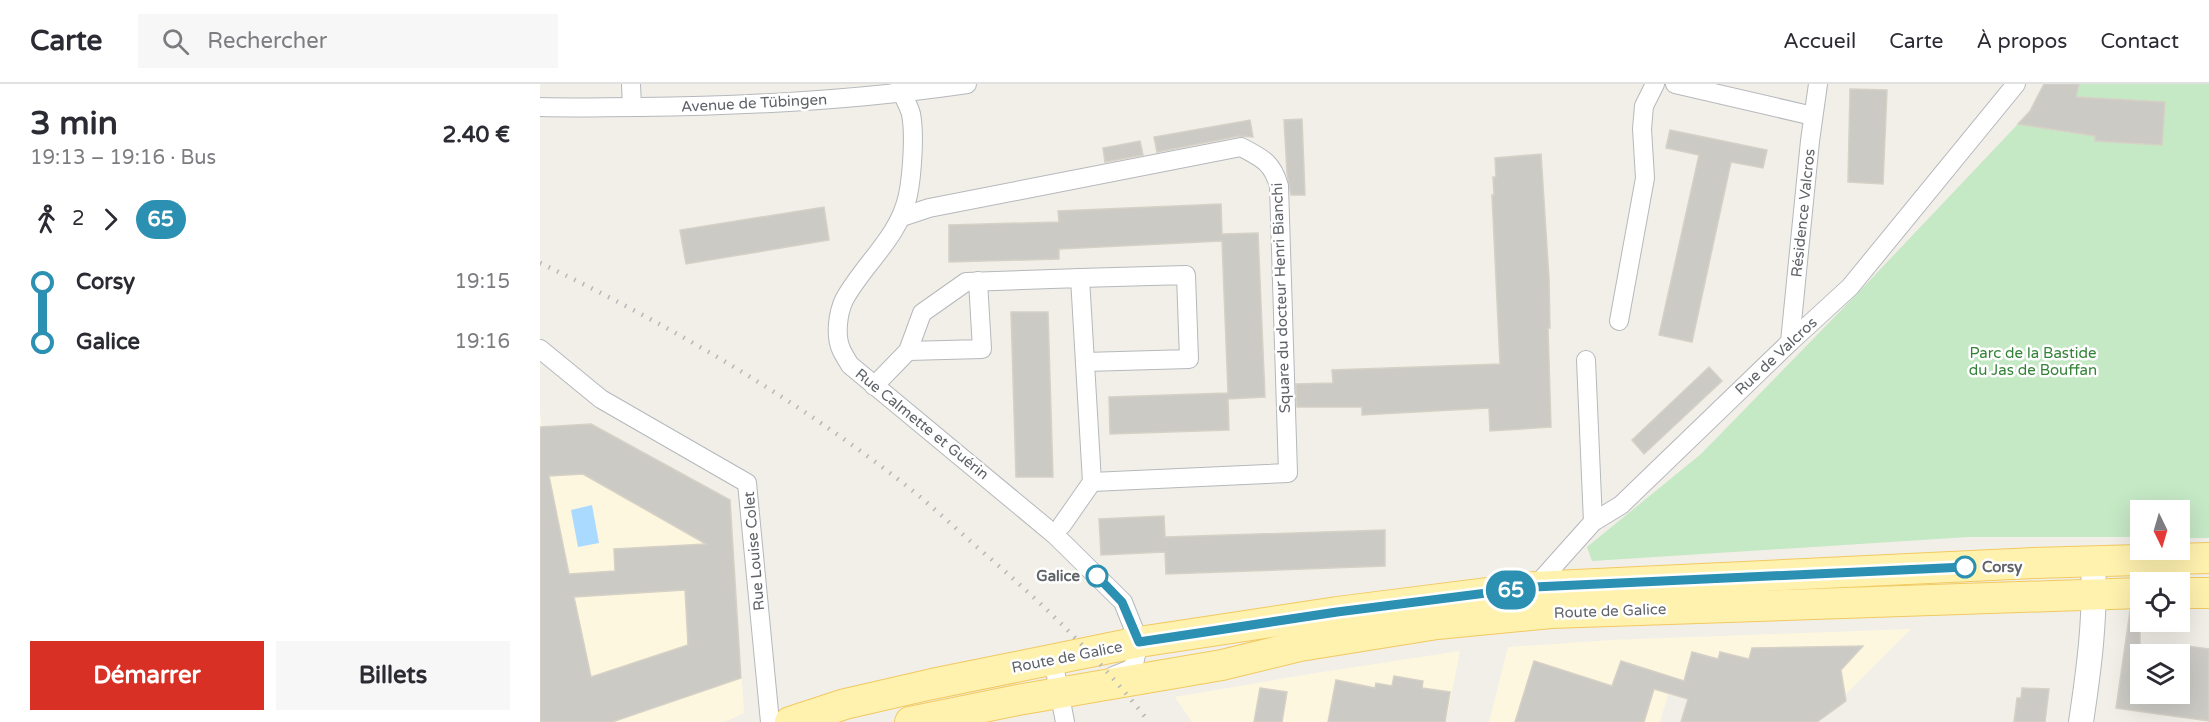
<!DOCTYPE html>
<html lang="fr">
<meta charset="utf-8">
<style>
:root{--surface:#fff;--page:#f7f7f7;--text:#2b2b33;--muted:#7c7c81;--line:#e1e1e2;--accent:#d93025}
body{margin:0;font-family:"Varela Round",sans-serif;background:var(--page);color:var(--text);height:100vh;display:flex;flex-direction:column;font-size:22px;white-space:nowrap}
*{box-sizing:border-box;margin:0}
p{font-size:20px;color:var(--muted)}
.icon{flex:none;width:33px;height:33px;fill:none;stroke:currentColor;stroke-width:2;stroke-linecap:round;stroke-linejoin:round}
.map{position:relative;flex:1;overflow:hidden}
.side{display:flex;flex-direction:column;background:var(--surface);width:540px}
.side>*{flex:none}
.badge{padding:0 12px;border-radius:20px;font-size:21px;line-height:39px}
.needle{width:39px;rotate:175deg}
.controls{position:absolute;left:1590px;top:416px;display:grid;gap:12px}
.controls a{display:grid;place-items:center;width:60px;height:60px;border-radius:0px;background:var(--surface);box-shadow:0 6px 24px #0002;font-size:30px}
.map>.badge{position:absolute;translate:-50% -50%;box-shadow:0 0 0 3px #fff}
.legs{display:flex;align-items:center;gap:9px;height:66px;padding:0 30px;font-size:20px}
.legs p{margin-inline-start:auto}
.headline{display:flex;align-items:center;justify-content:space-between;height:102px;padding:0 30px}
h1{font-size:33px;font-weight:800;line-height:45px}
.button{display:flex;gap:12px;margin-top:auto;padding:12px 30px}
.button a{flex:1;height:69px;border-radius:0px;background:var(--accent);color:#fff;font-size:24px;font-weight:800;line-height:69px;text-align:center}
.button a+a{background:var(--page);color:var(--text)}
ul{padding:0 30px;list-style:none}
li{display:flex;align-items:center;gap:21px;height:60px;font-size:22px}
li i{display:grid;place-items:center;width:9px;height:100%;margin:0 8px;background:currentColor}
li i::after{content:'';width:15px;height:15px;margin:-8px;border:4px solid;border-radius:50%;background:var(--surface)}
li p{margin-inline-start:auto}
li:first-child i{background:linear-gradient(#0000 50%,currentColor 0)}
li:last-child i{background:linear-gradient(currentColor 50%,#0000 0)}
header{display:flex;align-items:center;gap:36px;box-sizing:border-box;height:84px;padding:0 30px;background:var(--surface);border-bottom:2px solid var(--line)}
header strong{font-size:28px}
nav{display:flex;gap:33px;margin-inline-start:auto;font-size:21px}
.search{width:420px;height:54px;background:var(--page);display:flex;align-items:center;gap:15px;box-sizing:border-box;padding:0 21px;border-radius:0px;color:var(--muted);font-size:22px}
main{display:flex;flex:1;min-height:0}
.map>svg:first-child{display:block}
.commercial{fill:#fef7e0}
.green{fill:#c5e8c5}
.water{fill:#aadaff}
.building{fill:#cccac5;stroke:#d6d1c6;stroke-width:1.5;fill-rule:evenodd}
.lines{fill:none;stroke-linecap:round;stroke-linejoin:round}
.minor-casing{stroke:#b5b8bc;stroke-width:20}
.tertiary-casing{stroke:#b5b8bc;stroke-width:26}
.primary-casing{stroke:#f2c960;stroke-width:32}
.minor{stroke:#fff;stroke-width:18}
.tertiary{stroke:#fff;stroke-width:24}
.primary{stroke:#fff2af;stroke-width:30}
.rail{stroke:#b6b7b8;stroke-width:4.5;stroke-dasharray:1.5 8;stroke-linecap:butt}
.line-1-casing{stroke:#fff;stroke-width:14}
.line-1{stroke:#2b90b1;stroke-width:9}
.stop-1-dot{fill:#fff;stroke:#2b90b1;stroke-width:3}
.labels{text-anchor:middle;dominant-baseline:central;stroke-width:5;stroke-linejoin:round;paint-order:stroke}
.street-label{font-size:15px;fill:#5f6368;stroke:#fff}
.park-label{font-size:15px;fill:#348238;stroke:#fff}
.stop-label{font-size:15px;font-weight:bold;fill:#5f6368;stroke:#fff;text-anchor:start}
</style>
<header>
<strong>Carte</strong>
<div class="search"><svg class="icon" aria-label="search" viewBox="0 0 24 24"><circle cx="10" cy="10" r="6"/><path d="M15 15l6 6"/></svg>Rechercher</div>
<nav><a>Accueil</a><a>Carte</a><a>À propos</a><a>Contact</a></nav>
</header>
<main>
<section class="side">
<div class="headline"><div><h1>3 min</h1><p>19:13 – 19:16 · Bus</p></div><b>2.40 €</b></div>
<div class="legs"><svg class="icon" aria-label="walk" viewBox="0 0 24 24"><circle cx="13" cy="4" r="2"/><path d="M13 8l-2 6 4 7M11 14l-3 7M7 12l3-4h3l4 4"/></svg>2<svg class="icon" aria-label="forward" viewBox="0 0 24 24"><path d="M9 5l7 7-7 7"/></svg><b class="badge" style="background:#2b90b1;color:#fff">65</b></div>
<ul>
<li><i style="color:#2b90b1"></i><b>Corsy</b><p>19:15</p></li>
<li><i style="color:#2b90b1"></i><b>Galice</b><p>19:16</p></li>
</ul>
<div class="button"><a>Démarrer</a><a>Billets</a></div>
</section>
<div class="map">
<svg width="1669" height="638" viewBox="0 0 1669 638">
<rect width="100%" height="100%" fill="#f1efe8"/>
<g class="commercial">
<polygon points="0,329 2,343 51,340 190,416 204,629 184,638 0,638"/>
<polygon points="1371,545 1306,610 1306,617 1277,638 1195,629 1128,610 1120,638 949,638 968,563 1072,556"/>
<polygon points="920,567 906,638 652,638 635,613 776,589"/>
</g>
<polygon class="green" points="1539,0 1669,0 1669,454 1640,454 1640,426 1600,426 1600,453 1428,453 1052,477 1047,463 1161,370 1315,212 1478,40 1531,49 1532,33"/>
<polygon class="water" points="52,421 59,459 38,463 31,426"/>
<g class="building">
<polygon points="1504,0 1539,0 1536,13 1625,18 1622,61 1555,57 1555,52 1478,40 1490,27"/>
<polygon points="1310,5 1347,6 1343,100 1308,98"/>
<polygon points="762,35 765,111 751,111 747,89 744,36"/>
<polygon points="710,36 713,53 699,52 617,68 614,53"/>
<polygon points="1130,46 1227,66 1223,84 1191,78 1152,258 1119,251 1159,71 1126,64"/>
<polygon points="600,57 603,71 565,78 563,64"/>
<polygon points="1001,70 1009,194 1010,244 1008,244 1011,343 950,347 949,324 822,331 822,323 757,323 756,300 793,299 792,286 960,280 952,111 954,111 953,93 956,93 955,74"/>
<polygon points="681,120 682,150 718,149 725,313 688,315 689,346 570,350 569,313 688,309 682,157 519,165 519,175 409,178 409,141 519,138 518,127"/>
<polygon points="284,123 289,156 146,180 140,146"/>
<polygon points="471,228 508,228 513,393 476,393"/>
<polygon points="1169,283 1182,297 1104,370 1092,356"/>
<path d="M51,340L190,416L201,594L72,638H0V343ZM43,390L166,460L74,465L75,487L29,490L9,392ZM145,506L148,561L51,593L34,513Z"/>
<polygon points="624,432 625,453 845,446 845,482 626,490 625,468 561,471 559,435"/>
<polygon points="1600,526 1600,609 1640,609 1640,561 1669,565 1669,637 1576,624 1590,527"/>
<polygon points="1323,562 1301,586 1306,617 1277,638 1141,638 1148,615 1114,605 1104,638 975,638 994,577 1072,602 1081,577 1144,597 1152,568 1178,575 1180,568 1209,575 1212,564"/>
<polygon points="854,592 883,597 882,604 910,608 905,638 788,638 796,596 835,604 836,599 852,602"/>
<polygon points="720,604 747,608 742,638 714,638"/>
<polygon points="1482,604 1509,605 1505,638 1474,638 1477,614 1481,614"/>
</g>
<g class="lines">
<defs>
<g id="minor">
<polyline points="91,0 92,23"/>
<path d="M360,0C361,11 368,19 371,30C375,50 372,91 368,111C359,154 324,179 304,216C298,229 295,251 301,265C303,270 307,276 310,281L515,451L583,518L599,558L593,584L573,592"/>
<polyline points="1135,0 1273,32"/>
<path d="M0,23C33,24 67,23 100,23C209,22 318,16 427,0"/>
<path d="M362,133L389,124L701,63C722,74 732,78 739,102L748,389L552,398"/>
<polyline points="540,194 646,191 649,275 545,278"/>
<polyline points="1079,237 1105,94 1102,45 1104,22 1115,0"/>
<polyline points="1250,258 1270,57 1278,0"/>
<polyline points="0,265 61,315 207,399 230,638"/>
<polyline points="368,267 442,265 438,197"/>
<polyline points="1046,276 1053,438"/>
<polyline points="334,302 368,267 382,229 426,198 540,194 552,398 522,441"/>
<polyline points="994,504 1053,438 1081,421 1250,258 1310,203 1476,0"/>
<polyline points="513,576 525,638"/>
</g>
<path id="tertiary" d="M1541,638C1549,585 1556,532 1553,478"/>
<g id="primary">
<polyline points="1640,509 1669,509"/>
<polyline points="250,638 305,620 392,600 599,558 797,528 994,503 1494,479 1669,474"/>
<polyline points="370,638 478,616 682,581 760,562 897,540 1011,529 1600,509"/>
</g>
</defs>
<use href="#minor" class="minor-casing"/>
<use href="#tertiary" class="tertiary-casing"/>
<use href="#primary" class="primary-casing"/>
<use href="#minor" class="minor"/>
<use href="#tertiary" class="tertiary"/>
<use href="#primary" class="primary"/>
<path class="rail" d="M0,179C130,241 255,314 368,403C392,422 414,443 437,463C501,518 557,571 609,638"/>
</g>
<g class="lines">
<defs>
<polyline id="line-1" points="557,492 582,518 599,558 797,528 994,503 1425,483"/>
</defs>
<use href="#line-1" class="line-1-casing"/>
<use href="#line-1" class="line-1"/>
</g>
<g class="stop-1-dot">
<circle cx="1425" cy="483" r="10"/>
<circle cx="557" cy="492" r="10"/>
</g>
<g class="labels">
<g class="street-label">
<text transform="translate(214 19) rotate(-3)">Avenue de Tübingen</text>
<text transform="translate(1263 129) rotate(-84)">Résidence Valcros</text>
<text transform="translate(741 214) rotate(-92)">Square du docteur Henri Bianchi</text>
<text transform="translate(1236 272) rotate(-43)">Rue de Valcros</text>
<text transform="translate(382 340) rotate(39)">Rue Calmette et Guérin</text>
<text transform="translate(214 467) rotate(-95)">Rue Louise Colet</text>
<text transform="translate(1070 527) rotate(-2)">Route de Galice</text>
<text transform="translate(527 573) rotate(-11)">Route de Galice</text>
</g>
<g class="park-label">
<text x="1493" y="269">Parc de la Bastide<tspan x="1493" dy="17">du Jas de Bouffan</tspan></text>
</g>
<g class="stop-label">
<text x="1442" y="483">Corsy</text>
<text x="540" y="492" text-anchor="end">Galice</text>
</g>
</g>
</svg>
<div class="controls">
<a><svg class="needle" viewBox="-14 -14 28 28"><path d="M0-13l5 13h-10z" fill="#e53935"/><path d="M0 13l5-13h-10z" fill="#7c7c81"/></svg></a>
<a><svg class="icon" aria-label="locate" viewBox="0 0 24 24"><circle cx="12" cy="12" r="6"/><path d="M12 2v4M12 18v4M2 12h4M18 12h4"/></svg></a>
<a><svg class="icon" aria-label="layers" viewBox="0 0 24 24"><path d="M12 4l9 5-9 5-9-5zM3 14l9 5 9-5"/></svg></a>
</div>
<b class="badge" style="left:971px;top:506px;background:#2b90b1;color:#fff">65</b>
</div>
</main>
